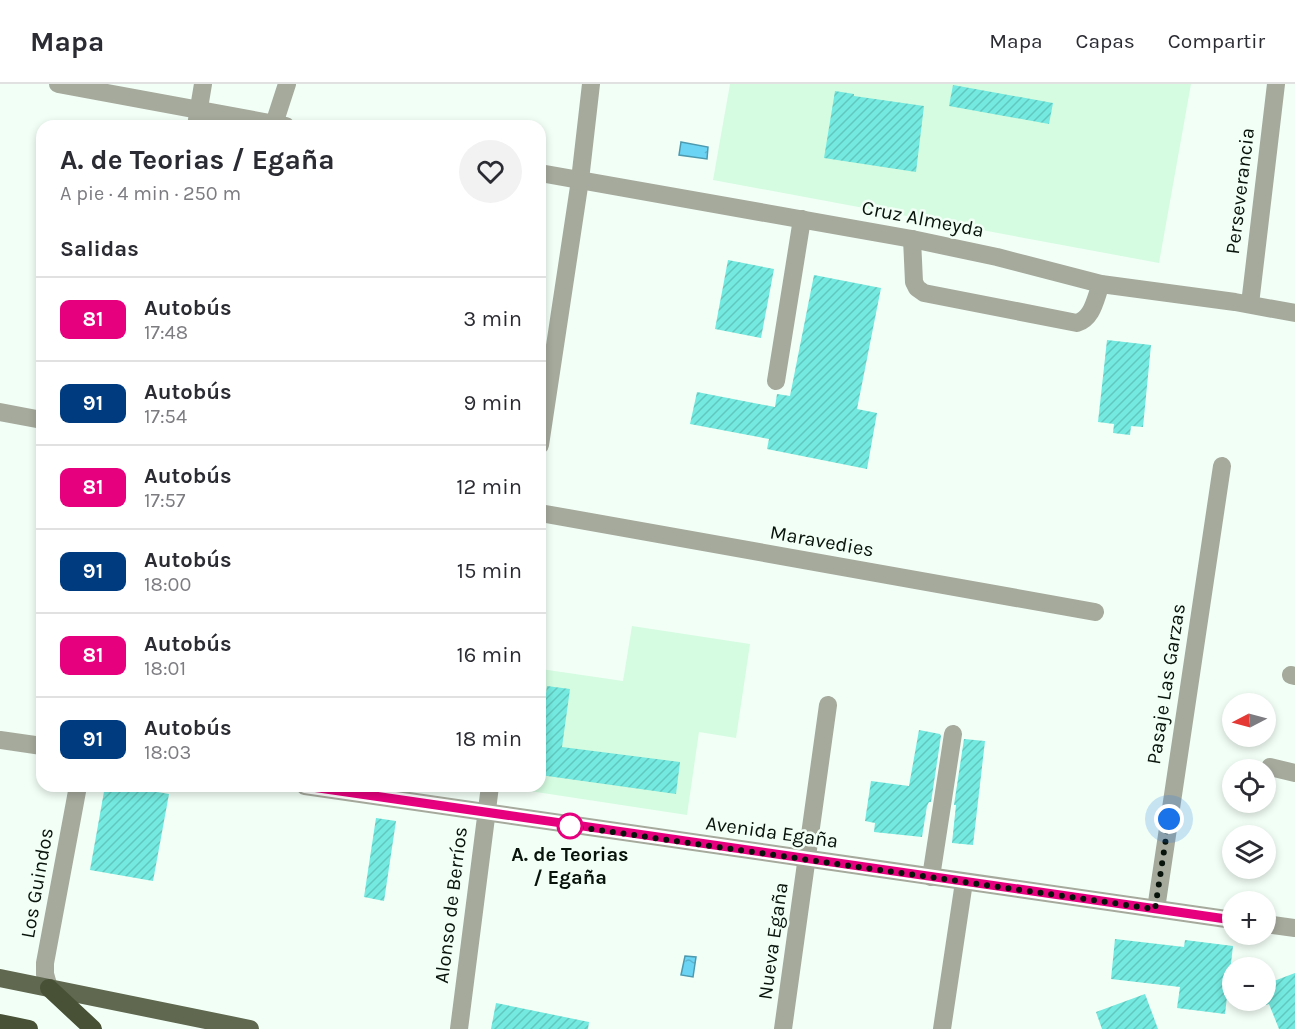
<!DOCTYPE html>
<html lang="es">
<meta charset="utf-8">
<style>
:root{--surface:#fff;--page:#f2f2f3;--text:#2b2b33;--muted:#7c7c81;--line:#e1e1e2}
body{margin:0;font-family:Karla,sans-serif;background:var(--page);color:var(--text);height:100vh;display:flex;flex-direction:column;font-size:22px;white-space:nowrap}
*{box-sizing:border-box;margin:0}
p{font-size:20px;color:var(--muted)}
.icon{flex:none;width:33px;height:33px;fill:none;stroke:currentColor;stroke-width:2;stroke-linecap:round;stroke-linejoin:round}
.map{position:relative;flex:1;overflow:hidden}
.panel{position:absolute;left:36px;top:36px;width:510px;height:672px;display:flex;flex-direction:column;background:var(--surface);border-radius:18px;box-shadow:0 3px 9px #0003}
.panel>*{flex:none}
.badge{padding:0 12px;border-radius:9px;font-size:21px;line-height:39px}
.needle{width:39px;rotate:264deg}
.tools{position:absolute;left:1222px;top:609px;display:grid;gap:12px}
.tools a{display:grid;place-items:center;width:54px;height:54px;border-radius:50%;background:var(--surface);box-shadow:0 3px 9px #0003;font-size:30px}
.you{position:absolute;width:30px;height:30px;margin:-15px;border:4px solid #fff;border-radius:50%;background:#1a73e8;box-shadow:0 0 0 9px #1a73e833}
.map>.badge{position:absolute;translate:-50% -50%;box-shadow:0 0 0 3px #fff}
h2{padding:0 24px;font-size:22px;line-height:54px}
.round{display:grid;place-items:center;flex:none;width:63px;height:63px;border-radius:32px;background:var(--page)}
.summary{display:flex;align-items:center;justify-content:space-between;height:102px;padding:0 24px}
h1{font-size:28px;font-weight:700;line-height:45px}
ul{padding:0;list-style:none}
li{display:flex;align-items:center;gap:18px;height:84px;padding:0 24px;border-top:2px solid var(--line)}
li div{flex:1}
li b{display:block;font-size:22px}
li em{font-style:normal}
li .badge{min-width:66px;font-weight:700;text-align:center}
header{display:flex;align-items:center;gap:36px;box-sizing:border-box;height:84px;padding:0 30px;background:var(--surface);border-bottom:2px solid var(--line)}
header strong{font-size:28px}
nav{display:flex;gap:33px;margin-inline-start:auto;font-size:21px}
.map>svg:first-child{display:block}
.built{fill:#d5fce1}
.water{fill:url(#water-ripples);stroke:#4d9aaf;stroke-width:1.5}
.building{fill:url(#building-hatch)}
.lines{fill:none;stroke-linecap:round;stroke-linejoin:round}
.minor{stroke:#a6aa9d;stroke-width:18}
.major{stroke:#606850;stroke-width:18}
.highway{stroke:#485136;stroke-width:18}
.line-casing{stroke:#fff;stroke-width:14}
.line{stroke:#e6007e;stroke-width:9}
.walk{stroke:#08130c;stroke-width:6;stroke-dasharray:0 10.8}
.stop-dot{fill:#fff;stroke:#e6007e;stroke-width:3}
.labels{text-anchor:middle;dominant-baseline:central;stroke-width:5;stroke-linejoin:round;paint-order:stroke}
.street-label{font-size:20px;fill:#08130c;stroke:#f2fff6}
.stop-label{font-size:20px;font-weight:bold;fill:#08130c;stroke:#f2fff6}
</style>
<header>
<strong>Mapa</strong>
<nav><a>Mapa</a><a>Capas</a><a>Compartir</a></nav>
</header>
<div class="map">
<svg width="1295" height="945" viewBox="0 0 1295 945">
<defs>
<pattern id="water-ripples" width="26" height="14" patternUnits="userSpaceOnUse" patternTransform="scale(1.5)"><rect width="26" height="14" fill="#6bd4f5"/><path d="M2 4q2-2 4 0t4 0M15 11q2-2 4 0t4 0" fill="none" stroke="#5bb5d1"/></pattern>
<pattern id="building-hatch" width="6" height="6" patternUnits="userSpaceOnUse" patternTransform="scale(1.5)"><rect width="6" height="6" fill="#73e9df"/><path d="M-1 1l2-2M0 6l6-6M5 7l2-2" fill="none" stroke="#62c7be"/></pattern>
</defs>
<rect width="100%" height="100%" fill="#f2fff6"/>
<g class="built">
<polygon points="730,0 1191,0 1159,179 713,96"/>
<polygon points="632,542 750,560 736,654 699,648 687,731 523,706 524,702 540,702 541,585 623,597"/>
</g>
<g class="water">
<polygon points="681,58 708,63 707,75 679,71"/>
<polygon points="685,872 696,873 693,893 681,891"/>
</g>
<g class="building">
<polygon points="953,1 1053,19 1049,40 949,22"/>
<polygon points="835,7 854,10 854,12 924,22 916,88 824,74"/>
<polygon points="728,176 774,185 761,254 715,245"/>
<polygon points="814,191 881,204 857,325 877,329 867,385 767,365 769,355 690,340 697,308 775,323 777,310 790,312"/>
<polygon points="1107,256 1151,261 1143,343 1131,342 1130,351 1113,349 1114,340 1098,338"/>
<polygon points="547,602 570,605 562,663 680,678 676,710 540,691 540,656"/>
<polygon points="919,646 940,650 941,652 931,718 929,718 927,722 922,753 874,748 875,739 865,737 871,697 909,702"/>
<polygon points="964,655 985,657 973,761 952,759 956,721 954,721"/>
<polygon points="105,702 123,702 169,710 153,797 90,786"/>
<polygon points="376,734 396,737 384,817 364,813"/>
<polygon points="1115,855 1184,863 1185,856 1233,862 1225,930 1177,924 1180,903 1111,895"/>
<polygon points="1295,889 1295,945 1279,945 1269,920 1266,921 1266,900"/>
<polygon points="1145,910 1158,945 1102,945 1096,928"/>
<polygon points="496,919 589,938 588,945 491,945"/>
</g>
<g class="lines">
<g class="minor">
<polyline points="58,0 286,42"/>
<polyline points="274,40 287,0"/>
<polyline points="196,42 203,0"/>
<polyline points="540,89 912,155 997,173 1101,200 1235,218 1295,229"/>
<path d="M912,155L914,198L917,204L924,209L1077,239C1093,234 1095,215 1101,200"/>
<polyline points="1250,220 1276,0"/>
<polyline points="776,297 802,135"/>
<polyline points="0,328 42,336"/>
<polyline points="540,361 580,96 591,0"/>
<polyline points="540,429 1095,528"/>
<polyline points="1291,591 1295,592"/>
<polyline points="0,656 42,662"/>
<polyline points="1270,683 1295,689"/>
<polyline points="305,702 1233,836"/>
<polyline points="931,793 953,650"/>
<polyline points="1156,825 1222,382"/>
<polyline points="1266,840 1295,844"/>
<polyline points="49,904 45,890 45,879 78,702"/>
<polyline points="459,945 490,702"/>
<polyline points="783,945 828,621"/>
<polyline points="942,945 964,798"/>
</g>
<polyline class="major" points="0,894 250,945"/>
<g class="highway">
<polyline points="49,904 93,945"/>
<polyline points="0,939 29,945"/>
</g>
</g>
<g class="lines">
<defs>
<polyline id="line" points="305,702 1233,836"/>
</defs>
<use href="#line" class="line-casing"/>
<use href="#line" class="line"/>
<polyline class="walk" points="570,742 1155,825 1169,735"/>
</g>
<circle class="stop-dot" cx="570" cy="742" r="12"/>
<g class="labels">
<g class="street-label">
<text transform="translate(1240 107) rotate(-83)">Perseverancia</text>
<text transform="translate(923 135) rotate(11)">Cruz Almeyda</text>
<text transform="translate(822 457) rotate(10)">Maravedies</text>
<text transform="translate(1166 600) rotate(-81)">Pasaje Las Garzas</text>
<text transform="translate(772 748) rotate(8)">Avenida Egaña</text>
<text transform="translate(37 799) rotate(-80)">Los Guindos</text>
<text transform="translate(451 821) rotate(-83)">Alonso de Berríos</text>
<text transform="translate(773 857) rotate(-82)">Nueva Egaña</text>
</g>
<g class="stop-label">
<text x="570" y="770">A. de Teorias<tspan x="570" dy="23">/ Egaña</tspan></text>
</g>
</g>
</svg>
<div class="tools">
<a><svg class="needle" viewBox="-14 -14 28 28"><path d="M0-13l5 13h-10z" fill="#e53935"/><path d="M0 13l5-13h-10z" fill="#7c7c81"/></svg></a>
<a><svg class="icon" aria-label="locate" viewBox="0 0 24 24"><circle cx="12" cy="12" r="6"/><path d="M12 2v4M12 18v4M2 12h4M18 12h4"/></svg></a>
<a><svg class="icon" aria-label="layers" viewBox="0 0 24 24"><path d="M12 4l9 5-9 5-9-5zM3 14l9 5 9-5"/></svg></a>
<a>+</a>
<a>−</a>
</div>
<div class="you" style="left:1169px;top:735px"></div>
<section class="panel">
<div class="summary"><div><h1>A. de Teorias / Egaña</h1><p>A pie · 4 min · 250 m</p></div><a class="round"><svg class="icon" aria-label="heart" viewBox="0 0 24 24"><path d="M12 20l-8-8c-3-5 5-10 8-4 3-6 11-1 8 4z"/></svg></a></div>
<h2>Salidas</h2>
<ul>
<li><span class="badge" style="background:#e6007e;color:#fff">81</span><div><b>Autobús</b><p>17:48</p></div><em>3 min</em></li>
<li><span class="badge" style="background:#003b80;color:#fff">91</span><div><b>Autobús</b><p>17:54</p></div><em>9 min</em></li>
<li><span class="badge" style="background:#e6007e;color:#fff">81</span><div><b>Autobús</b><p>17:57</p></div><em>12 min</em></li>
<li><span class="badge" style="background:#003b80;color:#fff">91</span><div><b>Autobús</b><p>18:00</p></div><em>15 min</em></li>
<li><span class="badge" style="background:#e6007e;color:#fff">81</span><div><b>Autobús</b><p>18:01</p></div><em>16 min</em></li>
<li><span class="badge" style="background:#003b80;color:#fff">91</span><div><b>Autobús</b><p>18:03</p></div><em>18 min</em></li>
</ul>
</section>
</div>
